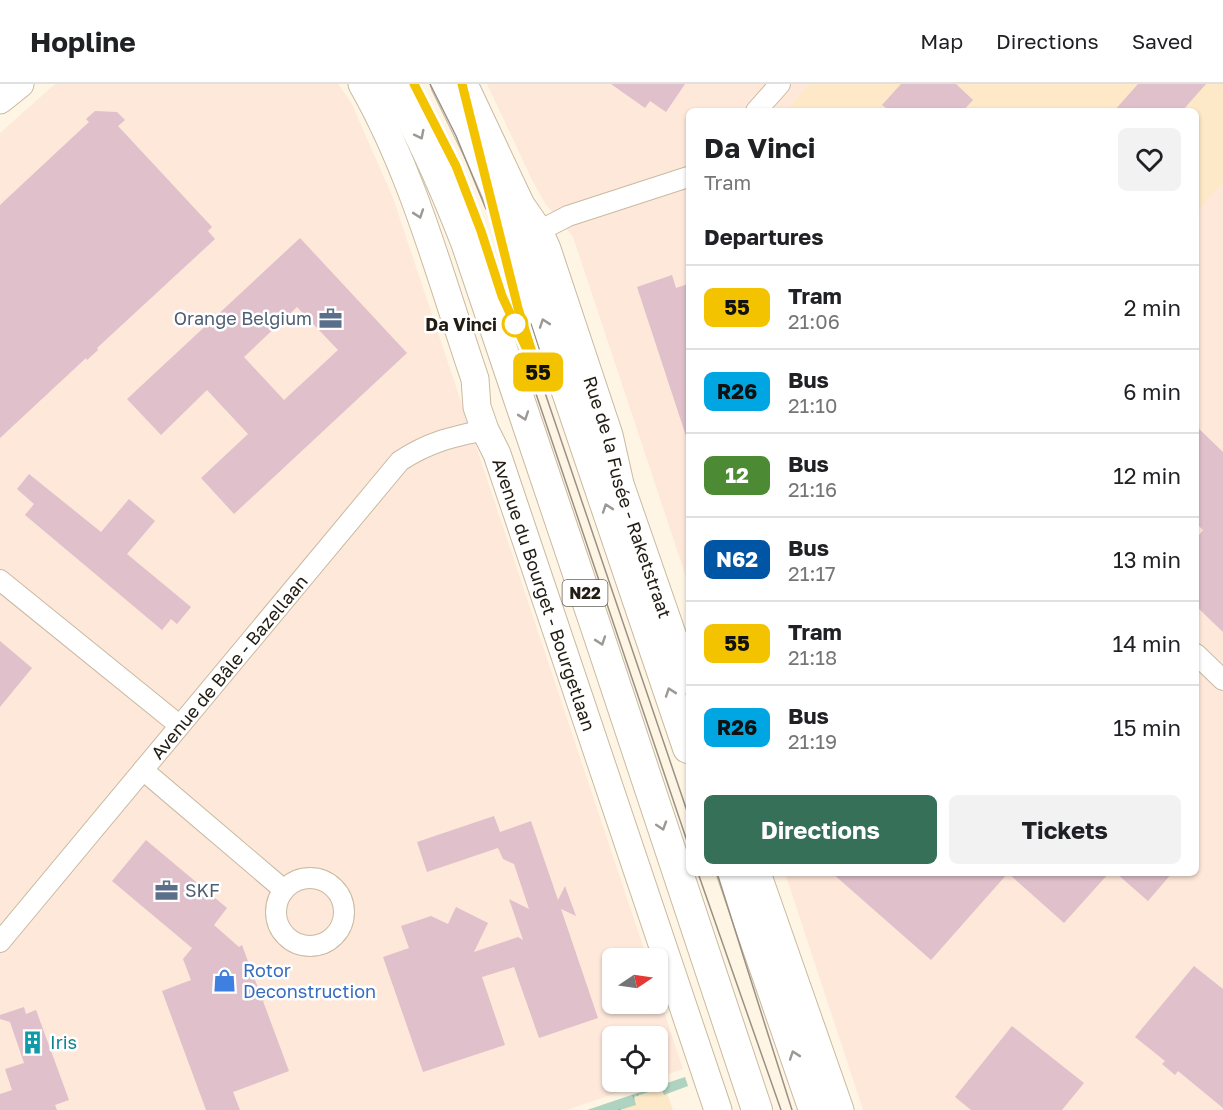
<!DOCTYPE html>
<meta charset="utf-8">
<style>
:root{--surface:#fff;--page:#f2f2f2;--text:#202124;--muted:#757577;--line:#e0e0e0;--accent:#377059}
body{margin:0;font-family:"Golos Text",sans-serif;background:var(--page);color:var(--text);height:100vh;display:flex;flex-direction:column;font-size:22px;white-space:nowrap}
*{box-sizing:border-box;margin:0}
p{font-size:20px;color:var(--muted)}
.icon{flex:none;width:33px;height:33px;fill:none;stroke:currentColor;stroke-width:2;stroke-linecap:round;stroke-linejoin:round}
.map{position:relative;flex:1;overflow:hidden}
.drawer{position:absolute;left:686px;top:24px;width:513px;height:768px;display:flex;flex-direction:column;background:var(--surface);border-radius:9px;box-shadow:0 2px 4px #0004}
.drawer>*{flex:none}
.badge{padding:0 12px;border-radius:9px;font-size:21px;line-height:39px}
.needle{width:39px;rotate:77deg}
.controls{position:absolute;left:602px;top:864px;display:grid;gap:12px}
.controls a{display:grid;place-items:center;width:66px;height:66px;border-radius:9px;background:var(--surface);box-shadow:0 2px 4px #0004;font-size:30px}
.map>.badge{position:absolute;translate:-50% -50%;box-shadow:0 0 0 3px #fff}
h2{padding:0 18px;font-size:22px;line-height:54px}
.round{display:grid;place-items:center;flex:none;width:63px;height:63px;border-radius:9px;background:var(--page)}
.summary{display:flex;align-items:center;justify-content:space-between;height:102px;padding:0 18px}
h1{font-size:28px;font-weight:700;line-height:45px}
.action{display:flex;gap:12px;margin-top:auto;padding:12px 18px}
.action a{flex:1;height:69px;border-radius:9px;background:var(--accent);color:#fff;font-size:24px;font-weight:700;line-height:69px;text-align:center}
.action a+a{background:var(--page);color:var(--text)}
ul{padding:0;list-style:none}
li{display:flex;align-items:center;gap:18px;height:84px;padding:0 18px;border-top:2px solid var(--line)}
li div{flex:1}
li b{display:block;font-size:22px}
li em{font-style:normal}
li .badge{min-width:66px;font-weight:700;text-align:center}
header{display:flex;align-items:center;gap:36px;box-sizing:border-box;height:84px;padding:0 30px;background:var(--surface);border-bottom:2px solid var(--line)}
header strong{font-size:28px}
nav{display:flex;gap:33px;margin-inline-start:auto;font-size:21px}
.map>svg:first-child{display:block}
.commercial{fill:#fee8da}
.built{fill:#fde9c7}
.grass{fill:url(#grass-tufts)}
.building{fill:#dfc0cb;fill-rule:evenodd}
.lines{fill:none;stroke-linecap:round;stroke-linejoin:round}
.street-casing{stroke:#c9baa0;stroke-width:22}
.secondary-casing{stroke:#c9baa0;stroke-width:29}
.primary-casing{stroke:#c9baa0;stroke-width:32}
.street{stroke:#fff;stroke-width:20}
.secondary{stroke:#fff;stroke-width:27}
.primary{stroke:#fff;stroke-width:30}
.tram{stroke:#999184;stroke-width:1.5}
.oneway{stroke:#9c9995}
.line-casing{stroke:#fff;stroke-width:14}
.line{stroke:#f3c300;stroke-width:9}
.stop-dot{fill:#fff;stroke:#f3c300;stroke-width:3}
.labels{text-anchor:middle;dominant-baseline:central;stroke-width:5;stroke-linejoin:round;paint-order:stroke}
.shield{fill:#fff;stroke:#64615a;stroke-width:1.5}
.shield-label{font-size:16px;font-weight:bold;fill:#221d13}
.service-label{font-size:18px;fill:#4e5e75;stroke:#fff;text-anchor:end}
.stop-label{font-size:18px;font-weight:bold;fill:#221d13;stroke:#fff;text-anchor:end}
.street-label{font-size:18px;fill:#221d13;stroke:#fff}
.shop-label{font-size:18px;fill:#366cbe;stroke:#fff;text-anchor:start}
.culture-label{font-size:18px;fill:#0d838f;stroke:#fff;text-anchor:start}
</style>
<header>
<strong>Hopline</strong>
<nav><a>Map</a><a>Directions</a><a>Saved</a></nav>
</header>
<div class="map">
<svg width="1223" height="1026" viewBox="0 0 1223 1026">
<defs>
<pattern id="grass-tufts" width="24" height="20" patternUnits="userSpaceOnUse" patternTransform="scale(1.5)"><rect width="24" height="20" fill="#aed4c1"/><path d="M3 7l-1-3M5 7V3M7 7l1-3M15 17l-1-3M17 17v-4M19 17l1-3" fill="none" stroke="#95b6a5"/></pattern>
</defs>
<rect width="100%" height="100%" fill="#fff5e5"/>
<g class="commercial">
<polygon points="55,0 338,0 351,18 393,114 647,874 612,874 612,920 657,920 657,906 683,985 657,994 657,952 612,952 612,998 648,998 567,1026 0,1026 0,49"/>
<polygon points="487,0 1223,0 1223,1026 863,1026 785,789 1196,789 1196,27 688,27 688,499 573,153 554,129 546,121 532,96"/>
</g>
<g class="built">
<polygon points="810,0 1223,0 1223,98 1196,129 1196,27 786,27"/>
<polygon points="685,993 688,1002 667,1009 673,1026 587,1026"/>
</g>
<polygon class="grass" points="685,993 688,1002 664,1011 661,1004 634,1013 636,1021 620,1026 587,1026"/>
<g class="building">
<polygon points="611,0 685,0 666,28 650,17 645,24"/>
<polygon points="901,0 956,0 973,16 963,27 890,27 882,21"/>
<polygon points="1138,0 1206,0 1182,27 1114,27"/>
<polygon points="95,27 117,28 125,36 118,42 212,143 208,147 215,155 97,264 98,266 87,276 86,274 0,354 0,121 89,38 86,35"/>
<path d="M300,154L407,269L234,430L201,394L248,350L207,306L161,351L127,315ZM297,223L338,266L284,316L244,273Z"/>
<polygon points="672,191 676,204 688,200 688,351 686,352 637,203"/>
<polygon points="1196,342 1223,368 1223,548 1196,522 1196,455 1203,446 1196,439"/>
<polygon points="29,390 101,448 129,415 155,437 127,470 191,523 177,540 171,535 162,546 25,431 34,420 17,405"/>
<polygon points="0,557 32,584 0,623"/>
<polygon points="494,732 500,748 531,737 558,816 565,802 576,832 561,825 598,934 539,954 514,883 482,893 505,961 423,988 383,873 409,864 401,842 431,832 448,840 456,823 488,839 474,868 518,853 523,856 509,815 529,825 514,780 503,775 498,764 427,788 417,758"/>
<polygon points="146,756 227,824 214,841 239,863 242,861 258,904 267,911 263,917 289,987 233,1008 240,1026 206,1026 162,907 191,896 183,875 192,864 112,797"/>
<polygon points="832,789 1109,789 1064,839 1008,789 931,876"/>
<polygon points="1116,789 1172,789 1148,817"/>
<polygon points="1194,882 1223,905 1223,1024 1178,987 1175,991 1162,980 1165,977 1135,953"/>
<polygon points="24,923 26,930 36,926 69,1016 55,1021 57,1026 0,1026 0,1010 12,1006 5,985 24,979 10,938 0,935 0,931"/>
<polygon points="1012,942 1084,999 1062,1026 971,1026 955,1013"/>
</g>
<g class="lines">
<defs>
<g id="street">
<polyline points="756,27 780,0"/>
<polyline points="539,147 568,132 688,93"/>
<polyline points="0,496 179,641"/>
<polyline points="1196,570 1223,596"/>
<polyline points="143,686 284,806"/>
<circle cx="310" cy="828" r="34"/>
<path id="s1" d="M0,858L400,377C429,358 451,353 485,346"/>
</g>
<g id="secondary">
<path id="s2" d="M362,0C414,91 441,196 475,295L477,323L485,346L497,370L718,1026"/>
<path id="s3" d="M464,0L521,121L539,147L547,165L609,351L620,400L688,596"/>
<polyline points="0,16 20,0"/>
<polyline points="757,789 840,1026"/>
</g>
<g id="primary">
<path d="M392,0C422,50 445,104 466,158L600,555L757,1026"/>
<polyline points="446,0 482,74 507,131 688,664"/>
<polyline points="732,789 814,1026"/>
</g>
</defs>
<use href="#street" class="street-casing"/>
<use href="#secondary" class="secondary-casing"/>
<use href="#primary" class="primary-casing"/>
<use href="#street" class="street"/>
<use href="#secondary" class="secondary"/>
<use href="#primary" class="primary"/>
<g class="tram">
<polyline points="414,0 450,70 481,147 688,760"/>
<polyline points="430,0 456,52 486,125"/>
<polyline points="462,0 522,241 688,730"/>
<polyline points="531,240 544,280"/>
<polyline points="698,789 781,1026"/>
<polyline points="717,789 792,1026"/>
</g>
</g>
<defs><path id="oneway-chevron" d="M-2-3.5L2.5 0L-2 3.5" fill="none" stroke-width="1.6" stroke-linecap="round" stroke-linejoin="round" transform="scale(1.5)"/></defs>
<g class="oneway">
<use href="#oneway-chevron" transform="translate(420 51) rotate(63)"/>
<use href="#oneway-chevron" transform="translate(419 130) rotate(71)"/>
<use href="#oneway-chevron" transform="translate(544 239) rotate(-109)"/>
<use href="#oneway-chevron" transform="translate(524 332) rotate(71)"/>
<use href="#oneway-chevron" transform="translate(607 424) rotate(-109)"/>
<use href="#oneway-chevron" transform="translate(601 557) rotate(71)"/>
<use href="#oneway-chevron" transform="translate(670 608) rotate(-109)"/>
<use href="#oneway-chevron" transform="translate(662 742) rotate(72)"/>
<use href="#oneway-chevron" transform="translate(794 971) rotate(-109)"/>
</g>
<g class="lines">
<defs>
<polyline id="line" points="414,0 456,82 481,147 502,212 541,296 518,224 462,0"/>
</defs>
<use href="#line" class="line-casing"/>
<use href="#line" class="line"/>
</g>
<defs>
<symbol id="office-bare" viewBox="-9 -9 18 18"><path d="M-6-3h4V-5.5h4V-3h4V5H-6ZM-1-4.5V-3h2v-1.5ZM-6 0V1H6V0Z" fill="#5c6f8a" stroke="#fff" stroke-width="2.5" paint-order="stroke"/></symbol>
<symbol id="shop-bare" viewBox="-9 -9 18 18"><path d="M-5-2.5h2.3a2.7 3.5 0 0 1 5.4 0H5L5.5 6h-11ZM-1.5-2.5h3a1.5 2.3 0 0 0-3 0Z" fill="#3f7fe0" stroke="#fff" stroke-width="2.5" paint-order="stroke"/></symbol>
<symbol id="building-bare" viewBox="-9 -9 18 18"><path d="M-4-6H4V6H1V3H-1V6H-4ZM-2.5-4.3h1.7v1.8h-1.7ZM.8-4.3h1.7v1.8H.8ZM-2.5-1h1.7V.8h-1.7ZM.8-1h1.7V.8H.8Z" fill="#0f9aa8" stroke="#fff" stroke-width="2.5" paint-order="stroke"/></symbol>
</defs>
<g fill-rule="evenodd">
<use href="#office-bare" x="314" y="218" width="33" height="33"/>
<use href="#office-bare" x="150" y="790" width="33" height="33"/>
<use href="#shop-bare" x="208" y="880" width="33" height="33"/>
<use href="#building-bare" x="16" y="942" width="33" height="33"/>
</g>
<circle class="stop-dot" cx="515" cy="240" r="12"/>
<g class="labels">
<rect class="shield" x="562.5" y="496" width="45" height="26" rx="4.5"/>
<g class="shield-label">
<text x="585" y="509">N22</text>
</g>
<g class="service-label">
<text x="312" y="234">Orange Belgium</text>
<text x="185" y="806" text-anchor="start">SKF</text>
</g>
<g class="stop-label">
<text x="497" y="240">Da Vinci</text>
</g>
<g class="street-label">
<text stroke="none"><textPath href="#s3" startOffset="446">Rue de la Fusée - Raketstraat</textPath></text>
<text stroke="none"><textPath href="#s2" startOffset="544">Avenue du Bourget - Bourgetlaan</textPath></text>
<text stroke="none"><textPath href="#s1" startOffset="358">Avenue de Bâle - Bazellaan</textPath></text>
</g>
<g class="shop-label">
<text x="243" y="886">Rotor<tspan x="243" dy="21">Deconstruction</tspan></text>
</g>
<g class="culture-label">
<text x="50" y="958">Iris</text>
</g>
</g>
</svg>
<div class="controls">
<a><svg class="needle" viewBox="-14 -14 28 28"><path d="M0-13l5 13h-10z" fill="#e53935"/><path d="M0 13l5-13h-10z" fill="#757577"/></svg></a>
<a><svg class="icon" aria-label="locate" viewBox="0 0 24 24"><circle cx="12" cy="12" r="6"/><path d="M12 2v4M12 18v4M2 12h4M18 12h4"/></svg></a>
</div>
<b class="badge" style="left:538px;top:288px;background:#f3c300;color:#111">55</b>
<section class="drawer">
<div class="summary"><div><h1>Da Vinci</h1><p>Tram</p></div><a class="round"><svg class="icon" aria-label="heart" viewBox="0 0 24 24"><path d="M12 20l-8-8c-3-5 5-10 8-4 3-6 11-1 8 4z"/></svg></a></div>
<h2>Departures</h2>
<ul>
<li><span class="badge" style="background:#f3c300;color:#111">55</span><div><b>Tram</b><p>21:06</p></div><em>2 min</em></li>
<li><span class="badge" style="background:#00a6e2;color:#111">R26</span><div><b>Bus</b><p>21:10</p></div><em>6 min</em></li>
<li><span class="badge" style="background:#4c8b33;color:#fff">12</span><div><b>Bus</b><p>21:16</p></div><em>12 min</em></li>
<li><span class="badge" style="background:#0056a4;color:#fff">N62</span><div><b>Bus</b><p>21:17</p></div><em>13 min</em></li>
<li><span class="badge" style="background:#f3c300;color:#111">55</span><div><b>Tram</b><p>21:18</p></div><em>14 min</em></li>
<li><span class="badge" style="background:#00a6e2;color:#111">R26</span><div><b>Bus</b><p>21:19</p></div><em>15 min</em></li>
</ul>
<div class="action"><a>Directions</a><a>Tickets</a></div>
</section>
</div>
